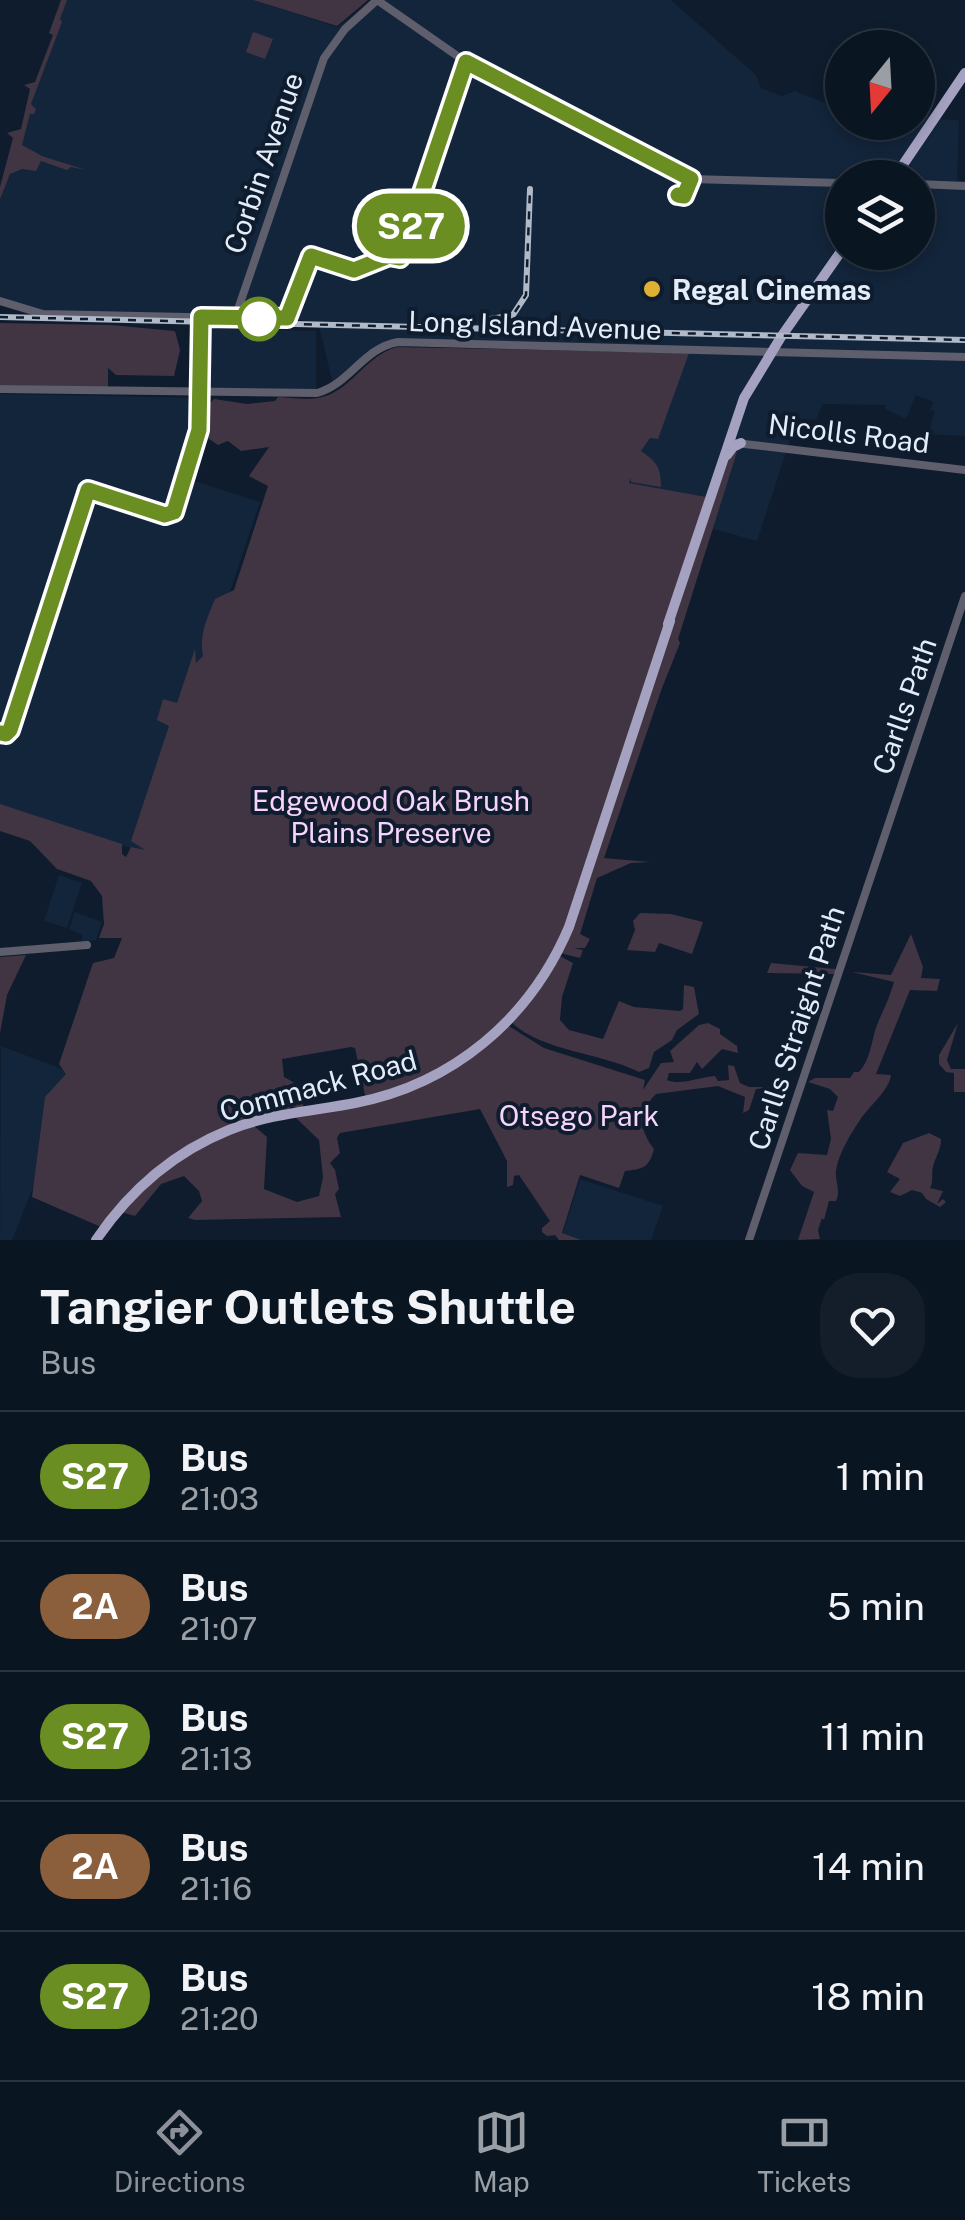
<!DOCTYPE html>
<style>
:root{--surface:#0a1522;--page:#131e2a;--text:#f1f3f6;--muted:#999fa5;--line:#2a3440;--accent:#8c9099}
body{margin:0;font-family:"Public Sans",sans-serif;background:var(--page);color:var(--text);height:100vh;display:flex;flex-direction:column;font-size:38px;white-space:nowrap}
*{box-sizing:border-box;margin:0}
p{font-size:32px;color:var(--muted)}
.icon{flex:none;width:55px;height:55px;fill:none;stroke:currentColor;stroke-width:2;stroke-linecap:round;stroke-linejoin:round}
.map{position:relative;height:1240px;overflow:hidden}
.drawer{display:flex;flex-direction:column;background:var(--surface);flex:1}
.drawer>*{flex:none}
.badge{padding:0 20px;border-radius:32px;font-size:35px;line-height:65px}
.needle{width:65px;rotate:198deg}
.tools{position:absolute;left:825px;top:30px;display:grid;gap:20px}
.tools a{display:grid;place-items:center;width:110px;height:110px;border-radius:50%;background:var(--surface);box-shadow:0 5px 15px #0003,0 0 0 2px var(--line);font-size:50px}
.map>.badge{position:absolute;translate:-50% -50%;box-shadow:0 0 0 5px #fff}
.round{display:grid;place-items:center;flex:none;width:105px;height:105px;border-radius:40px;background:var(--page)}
.summary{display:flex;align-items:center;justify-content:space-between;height:170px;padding:0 40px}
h1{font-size:48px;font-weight:700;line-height:75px}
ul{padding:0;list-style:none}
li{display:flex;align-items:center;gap:30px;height:130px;padding:0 40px;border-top:2px solid var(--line)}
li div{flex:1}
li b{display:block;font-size:38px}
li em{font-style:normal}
li .badge{min-width:110px;font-weight:700;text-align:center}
.dock{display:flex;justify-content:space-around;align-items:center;height:140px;border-top:2px solid var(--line);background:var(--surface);font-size:28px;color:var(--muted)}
.dock a{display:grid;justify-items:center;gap:5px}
.dock .selected{color:var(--accent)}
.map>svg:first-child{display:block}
.built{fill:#13253b;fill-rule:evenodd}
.green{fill:#413443}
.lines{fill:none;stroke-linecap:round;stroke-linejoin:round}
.minor{stroke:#5f5e6c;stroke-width:8}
.major{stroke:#a4a2c0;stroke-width:10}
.rail-casing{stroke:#afb9c7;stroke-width:6}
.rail{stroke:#0e1c2d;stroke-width:2.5;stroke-dasharray:8;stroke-linecap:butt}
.line-casing{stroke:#fff;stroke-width:22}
.line{stroke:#6b8e23;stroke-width:15}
.poi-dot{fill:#deb133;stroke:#0e1c2d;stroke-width:4}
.stop-dot{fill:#fff;stroke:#6b8e23;stroke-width:5}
.labels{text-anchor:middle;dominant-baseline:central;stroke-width:8;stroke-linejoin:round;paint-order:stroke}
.street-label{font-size:28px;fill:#e3ecf9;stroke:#0e1c2d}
.poi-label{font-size:28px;font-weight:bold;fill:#e3ecf9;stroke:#0e1c2d;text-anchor:start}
.park-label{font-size:28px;fill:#f7d4fc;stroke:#0e1c2d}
</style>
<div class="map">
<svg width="965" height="1240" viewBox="0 0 965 1240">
<rect width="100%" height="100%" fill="#0e1c2d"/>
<g class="built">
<path d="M66,0H254L337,27L379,0H671L756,75L761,88L782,96L795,91L842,110V122L871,123L893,131L900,123L918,122V109L935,119L959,120L957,180L965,181V436L927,434L935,412L930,409L933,402L916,395L906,419L885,409L886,405L823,404L816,420L797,419L757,541L700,525L708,497L629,483L636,458L650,438L688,353L398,345L376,353L334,389L319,326L313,322L287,318L31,313L0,303V194ZM842,178H918V252H842Z"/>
<polygon points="208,328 316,331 316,390 208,388 203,439 188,479 260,502 143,852 0,807 0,394 205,398"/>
<polygon points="59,875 82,883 67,928 44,921"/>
<polygon points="75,912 102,922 96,940 81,942 83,935 69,929"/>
<polygon points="1,1046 70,1072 43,1162 12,1240 0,1240"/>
<polygon points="580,1179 663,1206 651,1240 575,1240 562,1236"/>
</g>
<g class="green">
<polygon points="61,0 67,0 60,19 62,22 31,104 36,109 34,114 30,114 22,145 42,156 86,170 71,167 67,170 41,161 36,171 22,169 10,174 0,199 0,187 13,138 7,133 21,129 30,89 24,85 35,82 53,35 49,33"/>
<polygon points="253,0 368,0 337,26"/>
<polygon points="253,32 273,39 265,59 246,52"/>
<polygon points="0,323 111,325 175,331 180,350 174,376 116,375 108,368 108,388 0,385"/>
<path d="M397,347L689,353L658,439L650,438L641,451C657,462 661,467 661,487L631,482V478L629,483L707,497L732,452H737L678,639L680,643L662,688L604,858L650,862L631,863L597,878L580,934L590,939L585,948H574L583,950L580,958L560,953L558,955L573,963L562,997L560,1020L569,1030L603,1039L619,1001L634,1007L680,1011L683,1009L684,985L694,987L699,1014L677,1030L672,1040L654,1052L649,1068L639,1072C599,1052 543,1052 511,1022L507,1025L544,1048L645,1080L643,1090L661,1063L674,1062L670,1051L699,1025L708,1023L720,1029V1034L737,1046L738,1053L722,1049L702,1069L697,1062L690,1073H669L667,1080C680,1086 700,1077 715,1076L718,1081L729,1080L728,1065L734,1066L740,1083L749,1087H775L756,1089L749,1110L743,1113L745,1097L718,1086L656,1094C637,1113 640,1131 654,1149C649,1168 643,1169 625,1171L619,1188L580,1175L562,1233L581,1240H559L555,1235L547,1236L542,1232V1228L550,1221L519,1175L514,1176L513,1185L507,1187V1161L480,1109L340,1133L337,1138L340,1153L330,1163L335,1170L339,1189L335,1194L341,1217L195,1220L188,1218L202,1201L199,1191L184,1176L161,1184L135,1216L121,1212L120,1209C164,1171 197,1142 254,1126L267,1137L264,1189L297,1202L319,1196L323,1177L319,1140L295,1117L368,1095H365L355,1048L351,1047L282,1059L284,1077C299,1085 305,1089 303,1107H290V1112C207,1130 150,1155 101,1227L32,1197L45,1097L66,1074L59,1064L93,963L114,958L122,938H99L104,924L102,896L91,881L57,869L30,841L0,831V804L122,844V854L126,857L131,847L145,850L131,841L169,726L157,720L163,699L177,703L195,649L196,663L203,656C199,635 207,618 215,599L234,590L268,486L249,476L269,447L241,451L228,441L218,445L208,438L209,404L214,399L247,404L275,401L278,397C294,398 310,401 326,396C354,386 367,355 397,347Z"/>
<polygon points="640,913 671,914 703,922 692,954 659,943 655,952 627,950 635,930 633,921"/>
<path d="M911,934L923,967L921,978L940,979L937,991L910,990L876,1074L891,1075C889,1091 869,1106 860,1120C851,1133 838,1155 836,1171C835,1181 841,1191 836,1201H829L824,1220L822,1218L818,1230L820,1239L798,1240L814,1192L802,1186L790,1170L798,1153L827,1155L831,1139L827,1110L833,1111L838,1097L830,1089L808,1082L815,1078H850L854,1072H859C872,1058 871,1038 879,1020C885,1007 890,996 894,982L852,972L891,975Z"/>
<polygon points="26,955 7,995 0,1033 0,957"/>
<polygon points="771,963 835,969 837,970 836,974 767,973"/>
<polygon points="958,1023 947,1060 951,1069 965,1069 965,1092 954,1092 954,1073 946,1072 939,1064 939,1055"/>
<path d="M929,1133L941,1139C941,1151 935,1157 933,1167C931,1175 934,1180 930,1188L943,1191L937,1204L943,1199L946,1202L940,1207L926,1199L922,1193L912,1190L900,1196L890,1192L900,1179L887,1172L903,1143Z"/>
</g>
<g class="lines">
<g class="minor">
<polyline points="377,0 466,62 691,179 842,183"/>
<polyline points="918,184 965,186"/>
<polyline points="0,301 43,314 235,318 324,58 345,29 377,0"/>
<path d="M0,389L317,393C350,384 363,348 398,342L965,357"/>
<polyline points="203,392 205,317"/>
<polyline points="736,443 965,470"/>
<polyline points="0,952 87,945"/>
<polyline points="749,1240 965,596"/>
</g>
<g class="major">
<polyline points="894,178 965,73"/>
<polyline points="727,455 733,447 741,443"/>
<polyline points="668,624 744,398 781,337 842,250"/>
<path d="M96,1240C130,1190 172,1153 229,1130C268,1114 313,1111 355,1103C453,1084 530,1019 569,927L670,621"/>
</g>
<defs>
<g id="rail">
<polyline points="0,317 965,340"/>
<polyline points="485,320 513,315 526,295 530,189"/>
</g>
</defs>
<use href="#rail" class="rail-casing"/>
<use href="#rail" class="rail"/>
</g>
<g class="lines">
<defs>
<polyline id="line" points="0,733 6,734 10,730 88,490 165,515 174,512 199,430 201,317 287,318 311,256 354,270 389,256 400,258 466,62 691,179 684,196 678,195"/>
</defs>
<use href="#line" class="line-casing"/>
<use href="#line" class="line"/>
</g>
<circle class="poi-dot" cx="652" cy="289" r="10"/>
<circle class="stop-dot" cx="259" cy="319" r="20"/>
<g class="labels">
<g class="street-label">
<text transform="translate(263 163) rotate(-71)">Corbin Avenue</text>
<text transform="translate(535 325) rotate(2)">Long Island Avenue</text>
<text transform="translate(849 433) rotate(7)">Nicolls Road</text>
<text transform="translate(904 706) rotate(-71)">Carlls Path</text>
<text transform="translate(796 1028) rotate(-72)">Carlls Straight Path</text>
<text transform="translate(318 1085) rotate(-15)">Commack Road</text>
</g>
<g class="poi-label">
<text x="672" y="289">Regal Cinemas</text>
</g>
<g class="park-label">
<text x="391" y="800">Edgewood Oak Brush<tspan x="391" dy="32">Plains Preserve</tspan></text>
<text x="579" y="1115">Otsego Park</text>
</g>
</g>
</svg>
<div class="tools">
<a><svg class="needle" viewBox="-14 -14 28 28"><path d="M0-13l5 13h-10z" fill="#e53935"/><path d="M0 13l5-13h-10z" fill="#999fa5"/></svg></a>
<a><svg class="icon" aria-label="layers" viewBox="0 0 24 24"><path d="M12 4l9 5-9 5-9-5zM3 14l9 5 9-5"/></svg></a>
</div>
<b class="badge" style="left:411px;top:226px;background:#6b8e23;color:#fff">S27</b>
</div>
<section class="drawer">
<div class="summary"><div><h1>Tangier Outlets Shuttle</h1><p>Bus</p></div><a class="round"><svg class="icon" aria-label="heart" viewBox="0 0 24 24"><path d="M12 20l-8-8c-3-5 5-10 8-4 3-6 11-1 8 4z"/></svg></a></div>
<ul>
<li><span class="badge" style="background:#6b8e23;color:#fff">S27</span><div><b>Bus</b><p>21:03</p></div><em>1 min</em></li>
<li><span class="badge" style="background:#8b5e3c;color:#fff">2A</span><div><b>Bus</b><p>21:07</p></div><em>5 min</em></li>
<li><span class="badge" style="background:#6b8e23;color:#fff">S27</span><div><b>Bus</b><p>21:13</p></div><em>11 min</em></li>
<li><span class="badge" style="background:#8b5e3c;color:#fff">2A</span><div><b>Bus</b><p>21:16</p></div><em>14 min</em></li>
<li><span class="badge" style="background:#6b8e23;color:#fff">S27</span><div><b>Bus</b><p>21:20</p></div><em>18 min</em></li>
</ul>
</section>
<nav class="dock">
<a class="selected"><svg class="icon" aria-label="directions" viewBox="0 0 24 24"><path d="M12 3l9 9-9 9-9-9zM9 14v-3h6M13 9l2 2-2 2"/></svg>Directions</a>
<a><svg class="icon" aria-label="map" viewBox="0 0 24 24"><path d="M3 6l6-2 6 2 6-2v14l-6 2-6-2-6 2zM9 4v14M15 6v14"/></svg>Map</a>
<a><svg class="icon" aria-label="tickets" viewBox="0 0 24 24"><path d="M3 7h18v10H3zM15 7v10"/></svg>Tickets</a>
</nav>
